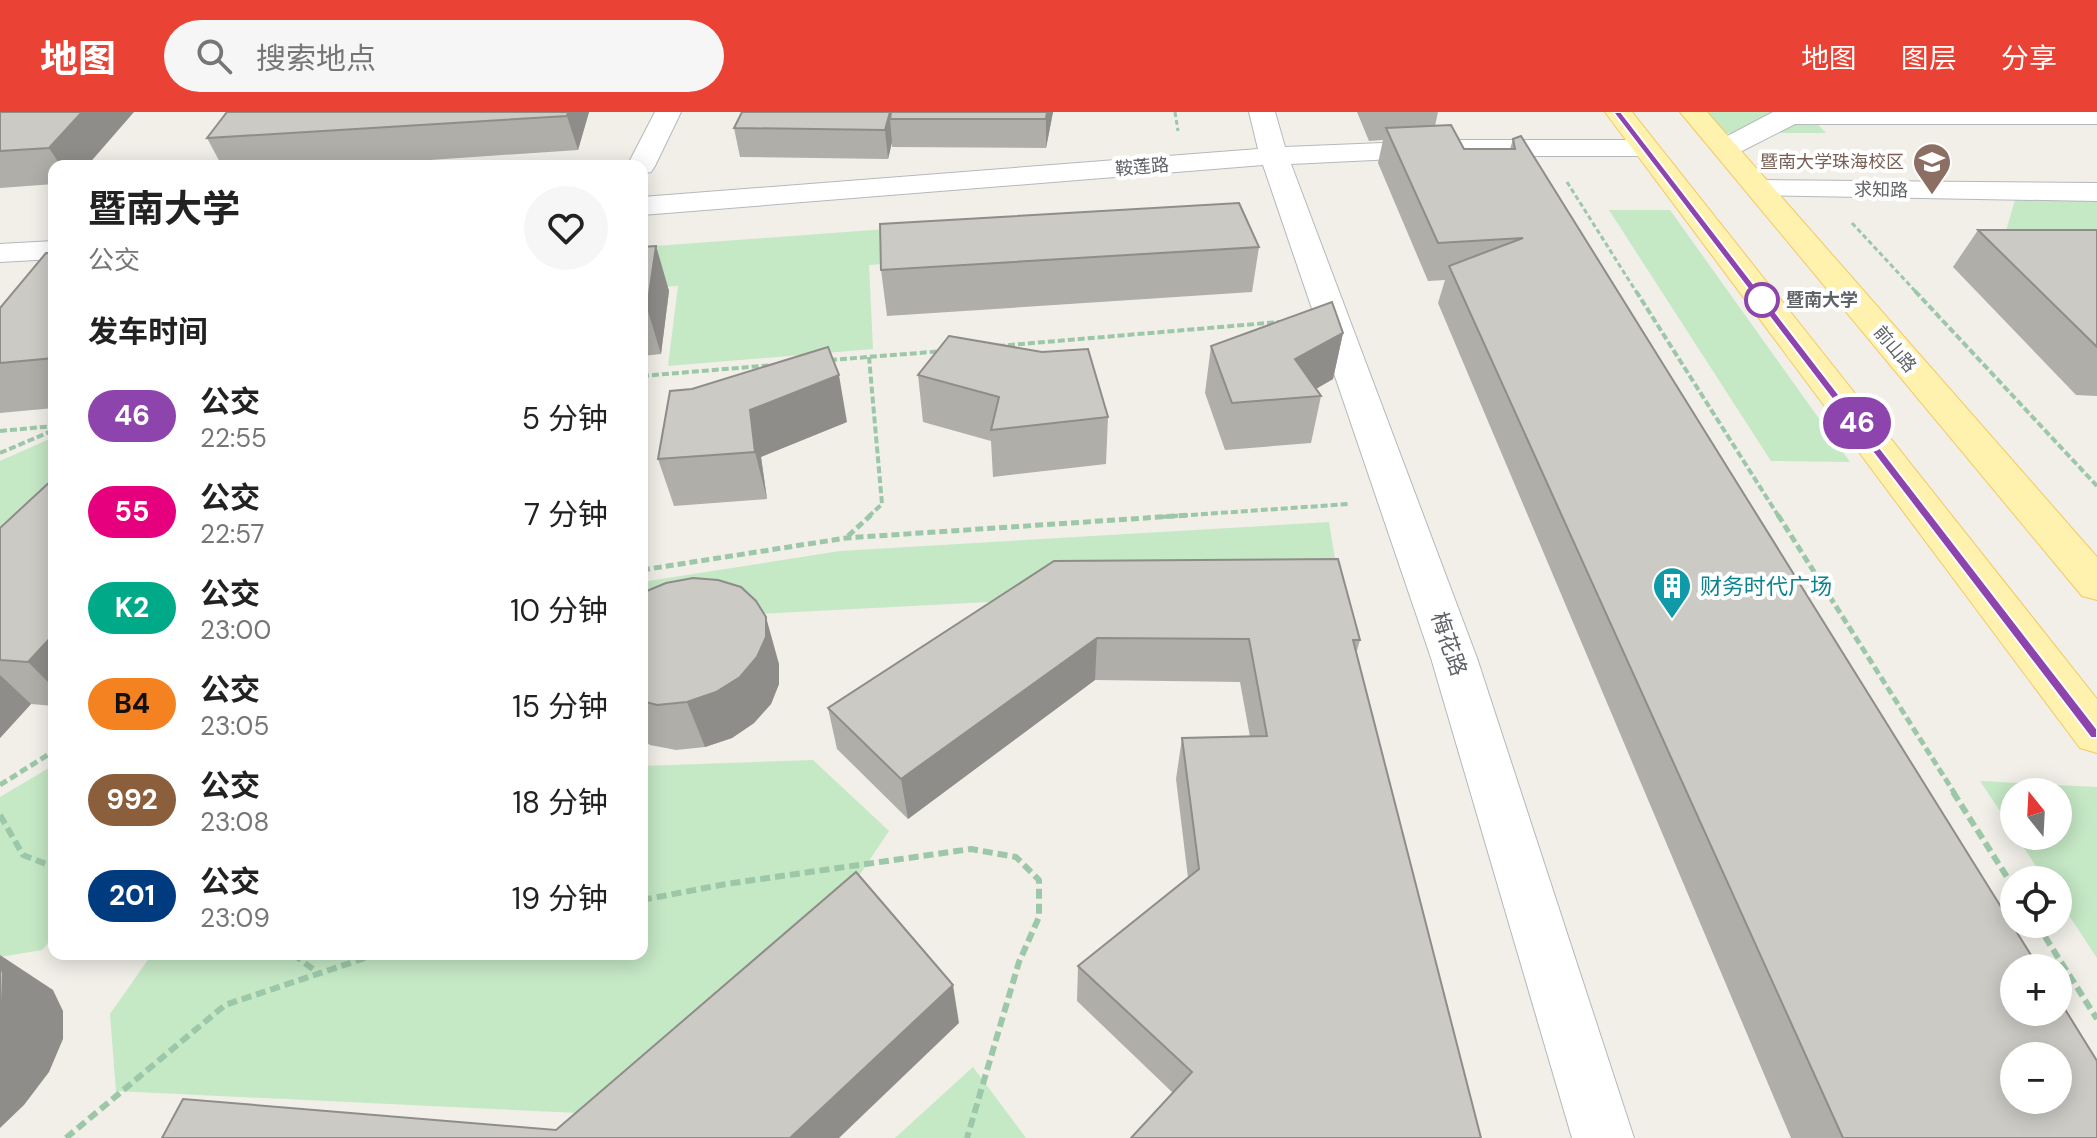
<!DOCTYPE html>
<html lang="zh">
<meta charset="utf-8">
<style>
:root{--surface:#fff;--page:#f6f6f6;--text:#222;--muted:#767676;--accent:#ea4335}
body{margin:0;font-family:"DM Sans","Noto Sans SC",sans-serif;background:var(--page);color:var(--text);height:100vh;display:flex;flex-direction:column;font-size:30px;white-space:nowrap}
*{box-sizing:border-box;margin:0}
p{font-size:26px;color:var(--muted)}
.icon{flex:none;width:44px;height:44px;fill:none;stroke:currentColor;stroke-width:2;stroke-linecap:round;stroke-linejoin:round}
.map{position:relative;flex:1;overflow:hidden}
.sheet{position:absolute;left:48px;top:48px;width:600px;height:800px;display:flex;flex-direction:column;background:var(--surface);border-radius:16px;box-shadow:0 4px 20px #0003}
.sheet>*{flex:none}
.badge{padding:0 16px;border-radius:26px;font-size:28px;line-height:52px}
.needle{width:52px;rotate:342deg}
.tools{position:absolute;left:2000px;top:666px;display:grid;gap:16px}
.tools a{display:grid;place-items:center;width:72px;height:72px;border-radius:50%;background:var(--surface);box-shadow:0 4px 20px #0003;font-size:40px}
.map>.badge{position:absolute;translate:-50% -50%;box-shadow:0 0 0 4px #fff}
h2{padding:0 40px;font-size:30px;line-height:72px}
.round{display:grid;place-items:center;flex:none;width:84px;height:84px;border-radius:42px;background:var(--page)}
.headline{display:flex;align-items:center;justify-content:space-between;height:136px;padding:0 40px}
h1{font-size:38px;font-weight:700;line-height:60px}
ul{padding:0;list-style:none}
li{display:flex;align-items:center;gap:24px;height:96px;padding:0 40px}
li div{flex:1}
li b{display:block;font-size:30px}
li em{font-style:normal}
li .badge{min-width:88px;font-weight:700;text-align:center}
header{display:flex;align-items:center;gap:48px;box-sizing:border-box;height:112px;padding:0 40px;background:var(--accent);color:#fff}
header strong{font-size:38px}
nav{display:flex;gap:44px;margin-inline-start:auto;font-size:28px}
.search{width:560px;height:72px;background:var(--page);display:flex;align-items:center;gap:20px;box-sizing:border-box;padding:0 28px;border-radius:44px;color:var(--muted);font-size:30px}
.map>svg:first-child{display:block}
.green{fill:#c5e8c5}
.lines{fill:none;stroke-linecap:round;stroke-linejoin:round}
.minor-casing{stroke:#b5b8bc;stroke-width:2}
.major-casing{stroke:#f2c960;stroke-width:2}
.path-far3{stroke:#9cc7a9;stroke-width:3;stroke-dasharray:5 3;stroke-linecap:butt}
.path-far2{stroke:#9cc7a9;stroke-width:4;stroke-dasharray:7 3;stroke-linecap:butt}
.path-far1{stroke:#9cc7a9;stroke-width:5;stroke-dasharray:8 4;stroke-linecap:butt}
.path{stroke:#9cc7a9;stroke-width:6;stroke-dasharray:10 5;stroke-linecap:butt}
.minor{fill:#fff;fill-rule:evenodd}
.major{fill:#fff2af;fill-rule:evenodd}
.wall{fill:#afaea9}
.shaded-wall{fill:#8f8d8a}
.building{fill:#cccac5;stroke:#8f8d8a;stroke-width:2;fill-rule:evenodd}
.line{fill:#8e44ad;stroke:#fff;stroke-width:2}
.stop-dot{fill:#fff;stroke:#8e44ad;stroke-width:4}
.labels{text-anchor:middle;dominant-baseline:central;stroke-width:8;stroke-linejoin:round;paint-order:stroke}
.far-education-label{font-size:18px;fill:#785e54;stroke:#fff;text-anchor:end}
.far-street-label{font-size:18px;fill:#5f6368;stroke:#fff}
.far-stop-label{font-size:18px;font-weight:bold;fill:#5f6368;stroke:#fff;text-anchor:start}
.culture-label{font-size:22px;fill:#0d838f;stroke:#fff;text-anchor:start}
.street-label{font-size:22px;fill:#5f6368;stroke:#fff}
</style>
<header>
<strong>地图</strong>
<div class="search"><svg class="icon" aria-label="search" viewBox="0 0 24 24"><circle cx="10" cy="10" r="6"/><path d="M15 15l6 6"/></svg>搜索地点</div>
<nav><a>地图</a><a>图层</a><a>分享</a></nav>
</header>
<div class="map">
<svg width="2097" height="1026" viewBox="0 0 2097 1026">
<rect width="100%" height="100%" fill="#f1efe8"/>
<g class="green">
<polygon points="1701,0 1806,0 1826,21 1721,21"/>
<polygon points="2015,88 2097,88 2097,141 2004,126"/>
<polygon points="1224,92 1240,127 869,153 873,237 668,254 678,174 642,176 642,135"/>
<polygon points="1609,98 1670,98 1850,350 1771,349"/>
<polygon points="54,325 54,439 0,493 0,349"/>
<polygon points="1329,410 1339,472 701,505 642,513 642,470 840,439"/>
<polygon points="813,648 889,719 846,783 578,1001 116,979 110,902 152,842 642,842 642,654"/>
<polygon points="54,653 54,824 42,838 0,845 0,685"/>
<polygon points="1980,669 2097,675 2097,846 2058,787 2058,768 2045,768 2016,724 2058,724 2058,680 2014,680 2014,720"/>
<polygon points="973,955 1026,1026 895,1026"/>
</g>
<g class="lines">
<defs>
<g id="minor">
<polygon points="655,0 681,0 655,54 651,60 642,62 642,54 627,54"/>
<polygon points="1249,0 1275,0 1285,35 1456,28 1644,28 1654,30 1658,36 1654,42 1644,44 1456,44 1291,52 1477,546 1634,1026 1572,1026 1431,546 1263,53 642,103 642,85 1258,37"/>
<polygon points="1773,0 2097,0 2097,12 1795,12 1736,42 1726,44 1716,42 1712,36 1716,30"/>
<polygon points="1761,68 2097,71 2097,89 1751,83 1747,77 1751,71"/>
<polygon points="54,129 54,147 0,150 0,132"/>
</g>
<g id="major">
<polygon points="1605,0 1632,0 2097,587 2097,641 2080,636"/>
<polygon points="1680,0 1707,0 2097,445 2097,488 2082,484"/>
</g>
</defs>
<use href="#minor" class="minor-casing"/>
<use href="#major" class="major-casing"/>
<g class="path-far3">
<polyline points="1175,0 1178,19"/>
<polyline points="1567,70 1637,181"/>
<polyline points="1852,111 1917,181"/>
</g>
<g class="path-far2">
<polyline points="1636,179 1779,405"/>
<polyline points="1915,179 2097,374"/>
<polyline points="998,234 1279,210"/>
<polyline points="830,248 944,239"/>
<polyline points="642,264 773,253"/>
<polyline points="0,319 54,314"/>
<polyline points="0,341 54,318"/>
<polyline points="868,405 882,392 869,245"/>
<polyline points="1161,405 1349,392"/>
</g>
<g class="path-far1">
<polyline points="1778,403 1955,682"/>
<polyline points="848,424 871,403"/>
<polyline points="642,458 846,426 1190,403"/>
<polyline points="0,673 54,639"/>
</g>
<g class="path">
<polyline points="1953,680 2014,776"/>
<polyline points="0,703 23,743 54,755"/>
<polyline points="642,788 726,772 971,737 1016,745 1039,768 1039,805 1019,850 967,1026"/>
<polyline points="2037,812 2097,907"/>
<polyline points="293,842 319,862"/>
<polyline points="66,1026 225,893 377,842"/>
</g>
<use href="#minor" class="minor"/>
<use href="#major" class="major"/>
</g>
<g class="wall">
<polygon points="0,0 87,54 54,54 54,72 0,76"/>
<polygon points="227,0 589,0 578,38 342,54 222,54 207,26"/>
<polygon points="742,0 1053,0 1046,36 892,35 892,30 888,47 740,45 734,16"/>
<polygon points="1357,0 1438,0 1435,14 1464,37 1510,37 1513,27 2097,1026 1791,1026 1438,191 1445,168 1428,169 1378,51 1383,28 1369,29"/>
<polygon points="1978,118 2097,118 2097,284 2076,283 1953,155"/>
<polygon points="656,134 669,179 661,242 642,244 642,135"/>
<polygon points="1259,135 1252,180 887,204 881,158"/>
<polygon points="54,141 54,296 0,301 0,196"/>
<polygon points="1343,221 1333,267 1316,277 1321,284 1311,331 1225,338 1205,281 1211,234"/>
<polygon points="918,263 1108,305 1106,352 993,365 991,329 923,310"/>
<polygon points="847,310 761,345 767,387 674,394 658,347"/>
<polygon points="54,366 54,594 31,592 0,626 0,416"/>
<polygon points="1054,449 1360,528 1356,542 1481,1026 1173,981 1077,889 1078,854 1188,766 1176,667 1182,626 1250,625 1240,570 1095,568 908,707 837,637 828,596"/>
<polygon points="642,481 779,552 779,572 771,592 754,611 732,626 705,635 676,638 650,633 642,628"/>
</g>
<g class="shaded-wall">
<polygon points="82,0 134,0 87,54 61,54 49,36"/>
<polygon points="568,0 589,0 578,38 567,4"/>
<polygon points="890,0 897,0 890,7 892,30 888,47 885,18"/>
<polygon points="1047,0 1053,0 1046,36 1046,7"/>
<polygon points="656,134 669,179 661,242 647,196"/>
<polygon points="1343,221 1333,267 1300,286 1295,247"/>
<polygon points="839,263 847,310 761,345 767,387 755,340 750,298"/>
<polygon points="766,505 779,552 779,572 771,592 754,611 732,626 705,635 687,590"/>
<polygon points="54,522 54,576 28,550"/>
<polygon points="1097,526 1095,568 908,707 901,667"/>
<polygon points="0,563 31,592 0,626"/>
<polygon points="0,843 53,878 63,899 63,927 49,960 24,993 0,1016"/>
<polygon points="953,873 959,911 839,1026 790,1026"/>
</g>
<g class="building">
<polygon points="0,0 82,0 49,36 0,39"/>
<polygon points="227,0 568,0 567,4 207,26"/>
<polygon points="742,0 890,0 885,18 734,16"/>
<polygon points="891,0 1047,0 1046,7 890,7"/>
<path d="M1451,13L1464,37H1515L1513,27L1521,24L2039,856H2014V900H2058V886L2097,949V1026H1843L1449,154L1523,126L1438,131L1386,16ZM2014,944H2058V988H2014Z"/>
<polygon points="1239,91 1259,135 881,158 880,112"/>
<polygon points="1978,118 2097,118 2097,235"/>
<polygon points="656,134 647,196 642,196 642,135"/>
<polygon points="46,141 54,141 54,246 0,251 0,196"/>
<polygon points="1332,190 1343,221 1295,247 1321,284 1232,291 1211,234"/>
<polygon points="949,224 1042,240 1088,237 1108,305 991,318 999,285 918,263"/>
<polygon points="828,235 839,263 750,298 755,340 658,347 670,279 692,277"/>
<polygon points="54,366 54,522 28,550 0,548 0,416"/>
<polygon points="1338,447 1360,528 1353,528 1481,1026 1131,1026 1192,960 1078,854 1199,757 1182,626 1267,624 1249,527 1097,526 901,667 828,596 1054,449"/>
<polygon points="693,466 718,468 741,475 756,489 766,505 766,525 757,545 740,565 716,580 687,590 657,593 642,589 642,481 666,471"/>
<polygon points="856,760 953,873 790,1026 162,1026 183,987 556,1018"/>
<polygon points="0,854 3,861 2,889 0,894"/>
</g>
<polygon class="line" points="1613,0 1621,0 2097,617 2097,626 2091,626"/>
<defs>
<symbol id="university-pin" viewBox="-11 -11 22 30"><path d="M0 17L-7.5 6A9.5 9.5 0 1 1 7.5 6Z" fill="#8d6e63" stroke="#fff"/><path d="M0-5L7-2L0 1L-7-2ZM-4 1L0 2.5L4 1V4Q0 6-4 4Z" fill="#fff"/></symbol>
<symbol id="building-pin" viewBox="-11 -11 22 30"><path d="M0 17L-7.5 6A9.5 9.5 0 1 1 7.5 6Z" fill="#0f9aa8" stroke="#fff"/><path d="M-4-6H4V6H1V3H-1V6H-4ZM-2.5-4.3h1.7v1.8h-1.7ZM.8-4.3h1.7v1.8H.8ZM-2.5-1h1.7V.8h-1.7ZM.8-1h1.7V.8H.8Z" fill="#fff"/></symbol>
</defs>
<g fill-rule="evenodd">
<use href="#university-pin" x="1910" y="28" width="44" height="60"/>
<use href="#building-pin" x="1650" y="452" width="44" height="60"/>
</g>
<circle class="stop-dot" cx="1762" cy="188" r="16"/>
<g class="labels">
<g class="far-education-label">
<text x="1904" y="50">暨南大学珠海校区</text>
</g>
<g class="far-street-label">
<text transform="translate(1142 55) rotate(-5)">鞍莲路</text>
<text transform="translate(1881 78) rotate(1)">求知路</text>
<text transform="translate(1895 237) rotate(50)">前山路</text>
</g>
<g class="far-stop-label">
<text x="1786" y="188">暨南大学</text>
</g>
<g class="culture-label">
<text x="1700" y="474">财务时代广场</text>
</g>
<g class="street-label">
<text transform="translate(1449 532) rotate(71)">梅花路</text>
</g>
</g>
</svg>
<div class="tools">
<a><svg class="needle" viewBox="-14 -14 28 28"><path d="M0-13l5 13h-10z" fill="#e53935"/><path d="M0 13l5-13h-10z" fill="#767676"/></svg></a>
<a><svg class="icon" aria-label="locate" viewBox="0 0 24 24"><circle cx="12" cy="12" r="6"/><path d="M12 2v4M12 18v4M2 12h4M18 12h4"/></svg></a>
<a>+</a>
<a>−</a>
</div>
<b class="badge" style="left:1857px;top:311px;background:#8e44ad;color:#fff">46</b>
<section class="sheet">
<div class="headline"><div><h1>暨南大学</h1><p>公交</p></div><a class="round"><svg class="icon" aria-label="heart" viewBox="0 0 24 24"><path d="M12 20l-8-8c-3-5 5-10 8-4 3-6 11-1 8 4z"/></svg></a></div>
<h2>发车时间</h2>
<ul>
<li><span class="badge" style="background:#8e44ad;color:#fff">46</span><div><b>公交</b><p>22:55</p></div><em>5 分钟</em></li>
<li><span class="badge" style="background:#e6007e;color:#fff">55</span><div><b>公交</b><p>22:57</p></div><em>7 分钟</em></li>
<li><span class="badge" style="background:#0a8;color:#fff">K2</span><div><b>公交</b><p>23:00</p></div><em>10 分钟</em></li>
<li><span class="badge" style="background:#f58220;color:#111">B4</span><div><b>公交</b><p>23:05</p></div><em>15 分钟</em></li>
<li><span class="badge" style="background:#8b5e3c;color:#fff">992</span><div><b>公交</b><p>23:08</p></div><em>18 分钟</em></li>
<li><span class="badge" style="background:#003b80;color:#fff">201</span><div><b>公交</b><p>23:09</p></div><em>19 分钟</em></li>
</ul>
</section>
</div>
